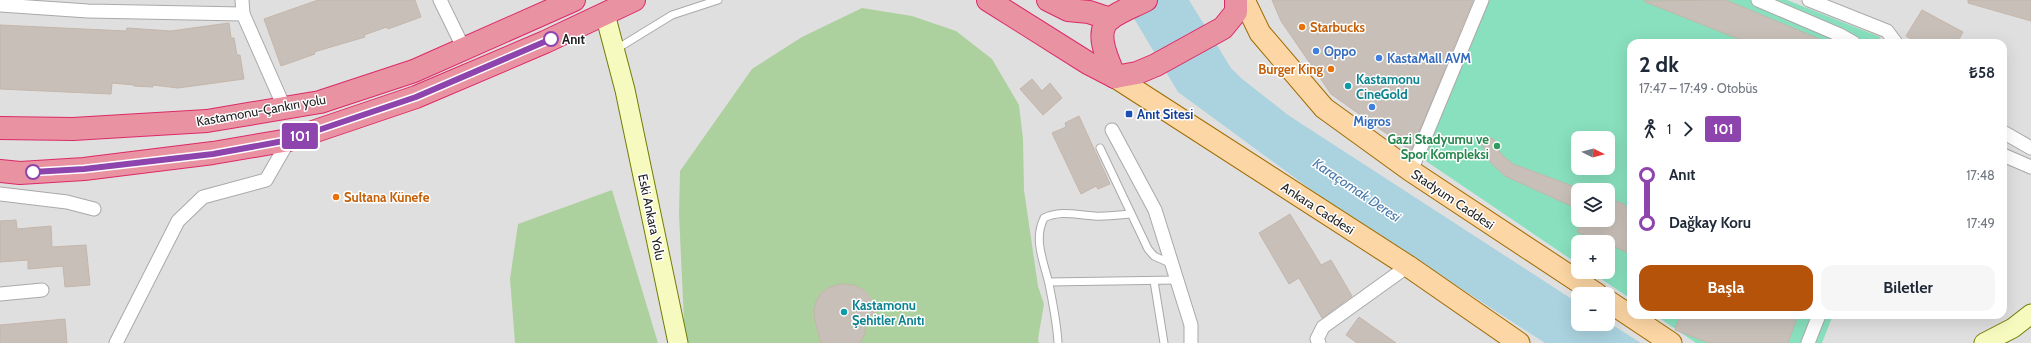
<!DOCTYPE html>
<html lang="tr">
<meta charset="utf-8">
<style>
:root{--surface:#fff;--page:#f6f6f7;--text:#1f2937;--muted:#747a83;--accent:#b45309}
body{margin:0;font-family:Cabin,sans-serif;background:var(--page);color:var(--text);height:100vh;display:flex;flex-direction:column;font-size:15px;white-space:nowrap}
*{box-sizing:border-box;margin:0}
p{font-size:13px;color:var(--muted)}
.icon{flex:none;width:22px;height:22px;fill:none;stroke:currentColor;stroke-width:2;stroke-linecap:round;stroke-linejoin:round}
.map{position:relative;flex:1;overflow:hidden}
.side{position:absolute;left:1627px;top:39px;width:380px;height:280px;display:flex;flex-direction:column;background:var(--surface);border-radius:12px;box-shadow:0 4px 16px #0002}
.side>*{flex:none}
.badge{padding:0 8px;border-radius:3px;font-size:14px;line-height:26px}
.needle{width:26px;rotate:96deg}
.controls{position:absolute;left:1571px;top:131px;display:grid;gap:8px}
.controls a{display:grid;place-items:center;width:44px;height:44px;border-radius:8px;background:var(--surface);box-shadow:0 4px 16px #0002;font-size:20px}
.map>.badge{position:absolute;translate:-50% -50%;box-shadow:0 0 0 2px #fff}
.legs{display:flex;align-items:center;gap:6px;height:44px;padding:0 12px;font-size:13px}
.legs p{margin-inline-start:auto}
.summary{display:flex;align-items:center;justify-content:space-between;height:68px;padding:0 12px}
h1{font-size:22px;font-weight:700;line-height:30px}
.button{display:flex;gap:8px;margin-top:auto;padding:8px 12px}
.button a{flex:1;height:46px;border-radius:12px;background:var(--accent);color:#fff;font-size:16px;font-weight:700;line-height:46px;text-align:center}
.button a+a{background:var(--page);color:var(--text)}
ul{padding:0 12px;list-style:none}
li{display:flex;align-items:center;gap:14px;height:48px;font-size:15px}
li i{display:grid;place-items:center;width:6px;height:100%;margin:0 5px;background:currentColor}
li i::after{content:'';width:10px;height:10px;margin:-5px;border:3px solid;border-radius:50%;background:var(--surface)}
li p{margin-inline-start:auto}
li:first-child i{background:linear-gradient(#0000 50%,currentColor 0)}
li:last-child i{background:linear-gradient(currentColor 50%,#0000 0)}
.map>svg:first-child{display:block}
.residential{fill:#e0dfdf;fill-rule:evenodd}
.forest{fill:#add19e}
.pitch{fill:#88e0be;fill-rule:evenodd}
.water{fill:#aad3df}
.building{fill:#c7bfb8;stroke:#c4b6ab}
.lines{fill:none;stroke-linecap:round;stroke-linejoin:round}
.lane-casing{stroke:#a9a9a9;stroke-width:9}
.street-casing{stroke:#a9a9a9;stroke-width:15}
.secondary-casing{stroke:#707d05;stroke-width:21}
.primary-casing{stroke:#a06b00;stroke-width:23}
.highway-casing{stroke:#dc2a67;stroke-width:24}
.lane{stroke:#fff;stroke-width:7}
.street{stroke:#fff;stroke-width:13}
.secondary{stroke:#f7fabf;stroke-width:19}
.primary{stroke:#fcd6a4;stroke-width:21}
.highway{stroke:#e892a2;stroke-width:22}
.line-1-casing{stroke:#fff;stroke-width:9}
.line-1{stroke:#8e44ad;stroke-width:6}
.food-dot{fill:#e8710a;stroke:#fff;stroke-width:1.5}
.stop-1-dot{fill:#fff;stroke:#8e44ad;stroke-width:2}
.shop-dot{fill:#3f7fe0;stroke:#fff;stroke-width:1.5}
.culture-dot{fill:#0f9aa8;stroke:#fff;stroke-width:1.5}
.transit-dot{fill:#1a4fb4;stroke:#fff;stroke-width:1.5}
.leisure-dot{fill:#2e9e5b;stroke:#fff;stroke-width:1.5}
.labels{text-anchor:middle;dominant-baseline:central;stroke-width:3;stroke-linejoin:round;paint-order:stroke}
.food-label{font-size:13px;font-weight:bold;fill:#c56008;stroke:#fff;text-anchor:start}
.stop-label{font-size:13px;font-weight:bold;fill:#222;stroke:#fff;text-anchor:start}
.shop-label{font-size:13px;font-weight:bold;fill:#366cbe;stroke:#fff;text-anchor:start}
.culture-label{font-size:13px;font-weight:bold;fill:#0d838f;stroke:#fff;text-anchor:start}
.street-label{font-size:13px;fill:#222;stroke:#fff}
.transit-label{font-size:13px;font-weight:bold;fill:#164399;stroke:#fff;text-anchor:start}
.leisure-label{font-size:13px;font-weight:bold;fill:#27864d;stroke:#fff;text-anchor:end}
.water-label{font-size:14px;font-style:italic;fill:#4a7aab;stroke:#fff}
</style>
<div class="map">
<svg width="2031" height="343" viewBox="0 0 2031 343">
<rect width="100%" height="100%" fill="#f2efe9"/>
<path class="residential" d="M0,0H2031V343H0ZM1631,43H2003V315H1631ZM1578,138H1608V168H1578ZM1578,190H1608V220H1578ZM1578,242H1608V272H1578ZM1578,294H1608V324H1578Z"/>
<g class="forest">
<path d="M862,8L912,16L956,31L992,59L1019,105L1023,139L1024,190L1038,286L1044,304L1038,339L1039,343H860L866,315H874C872,277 847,287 821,293C810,312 816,323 821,343H685L679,214L680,171L752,69L802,37Z"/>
<polygon points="612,190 658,343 515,343 510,279 518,224"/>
</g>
<g class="pitch">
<path d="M1474,0H1787L1880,37L1881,43H1631V299L1591,272H1608V242H1578V264L1414,153ZM1578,138H1608V168H1578ZM1578,190H1608V220H1578Z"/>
<polygon points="1655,315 1833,315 1822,343 1696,343"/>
</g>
<polygon class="water" points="1123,0 1189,0 1231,68 1241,78 1288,115 1578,303 1578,324 1608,324 1608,322 1641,343 1545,343 1328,202 1178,92"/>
<g class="building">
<polygon points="318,0 415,0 421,17 388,29 387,27 364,35 365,37 314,52 315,54 281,66 264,19"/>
<polygon points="1272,0 1473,0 1411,151 1331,94 1281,21"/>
<polygon points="1726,0 1829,43 1749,43 1643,1"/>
<polygon points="1968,0 2031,0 2031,21 1968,3"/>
<polygon points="1922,10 1963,32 1957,43 1918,43 1906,36"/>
<polygon points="229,23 231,38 234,38 237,55 240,55 244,79 178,88 153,85 153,87 134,86 134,85 112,83 111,94 0,89 0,25 126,31 127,28 171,31"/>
<polygon points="1032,79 1042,91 1050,83 1062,98 1043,115 1020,89"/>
<polygon points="1079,116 1110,184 1098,189 1096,186 1081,194 1052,133 1066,127 1065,123"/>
<polygon points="1493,138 1501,154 1513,164 1578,188 1578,209 1505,176 1490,162 1481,142"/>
<polygon points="1608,198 1626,205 1626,207 1631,209 1631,254 1608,244 1608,242 1602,242 1577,232 1582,220 1608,220"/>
<polygon points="1290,214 1321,265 1331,260 1352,296 1322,318 1299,278 1289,284 1259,233"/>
<polygon points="16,220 17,229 51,226 52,247 86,245 90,285 65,287 63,266 28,269 28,260 0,262 0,221"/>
<polygon points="841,284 854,285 865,291 870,298 875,315 866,315 865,333 860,343 821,343 815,321 814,309 816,302 821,293 830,287"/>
<polygon points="1680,315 1798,315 1788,343 1709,343 1675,330"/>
<polygon points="1359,317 1396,343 1357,343 1346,335"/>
<polygon points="65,319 67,343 0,343 0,325"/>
</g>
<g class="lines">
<defs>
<g id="lane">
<polyline points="615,50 672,15 718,0"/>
<polyline points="1100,148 1148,249 1154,256 1172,264"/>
<polyline points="1154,281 1164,343"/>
<polyline points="1049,282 1177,280"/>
<path d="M1058,343C1057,323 1053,304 1049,284C1044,262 1033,240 1044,218C1060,210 1077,215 1094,216C1106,217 1119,215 1131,214"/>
</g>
<g id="street">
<polyline points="242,0 243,14 285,109"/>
<polyline points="440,0 464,49"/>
<polyline points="1758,0 1840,35 1854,43"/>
<polyline points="1809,0 1887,31 1896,43"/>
<polyline points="0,5 88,11 243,14"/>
<polyline points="1112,130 1155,210 1191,325 1191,343"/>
<polyline points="2003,132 2031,148"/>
<polyline points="2003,155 2031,167"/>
<polyline points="1411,171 1482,0"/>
<polyline points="0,194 67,202 94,209"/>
<polyline points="0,294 42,290"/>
<polyline points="116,343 178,221 203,197 266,180 289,140"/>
<polyline points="1319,343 1317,339 1323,327 1408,266"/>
<polyline points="1808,343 1819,315"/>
</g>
<g id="secondary">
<polyline points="605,14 625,90 678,343"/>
<polyline points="1984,343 2013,328 2031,314"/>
</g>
<g id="primary">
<polyline points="1244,0 1260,33 1324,108 1411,171 1597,294"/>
<polyline points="1115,77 1408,266 1519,343"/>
<polyline points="1608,301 1671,343"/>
</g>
<g id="highway">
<polyline points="988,0 1088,63 1115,77"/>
<polyline points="1048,0 1068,10 1089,12 1110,19"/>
<polyline points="1115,77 1137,73 1156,65 1223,28 1236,12 1236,0"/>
<path d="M1115,77C1109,62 1093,32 1110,19C1120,11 1135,6 1146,0"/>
<polyline points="0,128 73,129 207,121 320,102 414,71 574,0"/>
<polyline points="0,171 20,173 84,169 213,153 289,140 416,97 545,42 634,0"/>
</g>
</defs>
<use href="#lane" class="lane-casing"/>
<use href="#street" class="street-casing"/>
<use href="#secondary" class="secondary-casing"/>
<use href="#primary" class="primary-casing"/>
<use href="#highway" class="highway-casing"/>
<use href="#lane" class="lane"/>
<use href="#street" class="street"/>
<use href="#secondary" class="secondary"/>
<use href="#primary" class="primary"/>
<use href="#highway" class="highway"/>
</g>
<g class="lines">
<defs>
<polyline id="line-1" points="33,172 84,169 213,154 289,140 416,97 551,39"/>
</defs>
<use href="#line-1" class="line-1-casing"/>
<use href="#line-1" class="line-1"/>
</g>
<g class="food-dot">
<circle cx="1302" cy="27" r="4"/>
<circle cx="1331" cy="69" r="4"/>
<circle cx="336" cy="197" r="4"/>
</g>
<g class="stop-1-dot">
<circle cx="551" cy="39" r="7"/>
<circle cx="33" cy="172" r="7"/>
</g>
<g class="shop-dot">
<circle cx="1316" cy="51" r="4"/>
<circle cx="1379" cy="58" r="4"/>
<circle cx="1372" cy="107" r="4"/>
</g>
<g class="culture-dot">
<circle cx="1348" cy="86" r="4"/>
<circle cx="844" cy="312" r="4"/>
</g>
<rect class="transit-dot" x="1125" y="110" width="8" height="8" rx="2"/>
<circle class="leisure-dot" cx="1497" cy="146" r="4"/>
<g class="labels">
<g class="food-label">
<text x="1310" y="27">Starbucks</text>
<text x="1323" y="69" text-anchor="end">Burger King</text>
<text x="344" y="197">Sultana Künefe</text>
</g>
<g class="stop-label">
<text x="562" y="39">Anıt</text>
</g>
<g class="shop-label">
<text x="1324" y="51">Oppo</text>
<text x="1387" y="58">KastaMall AVM</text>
<text x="1372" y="121" text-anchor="middle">Migros</text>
</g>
<g class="culture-label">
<text x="1356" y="79">Kastamonu<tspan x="1356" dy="15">CineGold</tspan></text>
<text x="852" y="305">Kastamonu<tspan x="852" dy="15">Şehitler Anıtı</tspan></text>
</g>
<g class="street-label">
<text transform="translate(261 110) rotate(-10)">Kastamonu-Çankırı yolu</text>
<text transform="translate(1453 199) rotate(34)">Stadyum Caddesi</text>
<text transform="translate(1318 208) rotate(33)">Ankara Caddesi</text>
<text transform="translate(652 217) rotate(78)">Eski Ankara Yolu</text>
</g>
<g class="transit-label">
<text x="1137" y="114">Anıt Sitesi</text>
</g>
<g class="leisure-label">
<text x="1489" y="139">Gazi Stadyumu ve<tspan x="1489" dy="15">Spor Kompleksi</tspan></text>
</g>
<g class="water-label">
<text transform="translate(1357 190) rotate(34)">Karaçomak Deresi</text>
</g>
</g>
</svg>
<div class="controls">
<a><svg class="needle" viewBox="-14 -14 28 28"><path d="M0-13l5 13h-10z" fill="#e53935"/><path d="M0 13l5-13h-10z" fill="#747a83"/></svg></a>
<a><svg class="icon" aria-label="layers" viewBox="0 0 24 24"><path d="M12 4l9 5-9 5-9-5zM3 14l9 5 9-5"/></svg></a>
<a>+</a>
<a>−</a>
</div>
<b class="badge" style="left:300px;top:136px;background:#8e44ad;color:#fff">101</b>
<section class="side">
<div class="summary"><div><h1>2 dk</h1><p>17:47 – 17:49 · Otobüs</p></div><b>₺58</b></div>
<div class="legs"><svg class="icon" aria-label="walk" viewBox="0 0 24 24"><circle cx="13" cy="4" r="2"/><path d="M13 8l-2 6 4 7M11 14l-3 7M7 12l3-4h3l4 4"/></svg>1<svg class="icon" aria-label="forward" viewBox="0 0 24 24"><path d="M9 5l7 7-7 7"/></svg><b class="badge" style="background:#8e44ad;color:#fff">101</b></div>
<ul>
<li><i style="color:#8e44ad"></i><b>Anıt</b><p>17:48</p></li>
<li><i style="color:#8e44ad"></i><b>Dağkay Koru</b><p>17:49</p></li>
</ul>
<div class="button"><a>Başla</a><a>Biletler</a></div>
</section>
</div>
